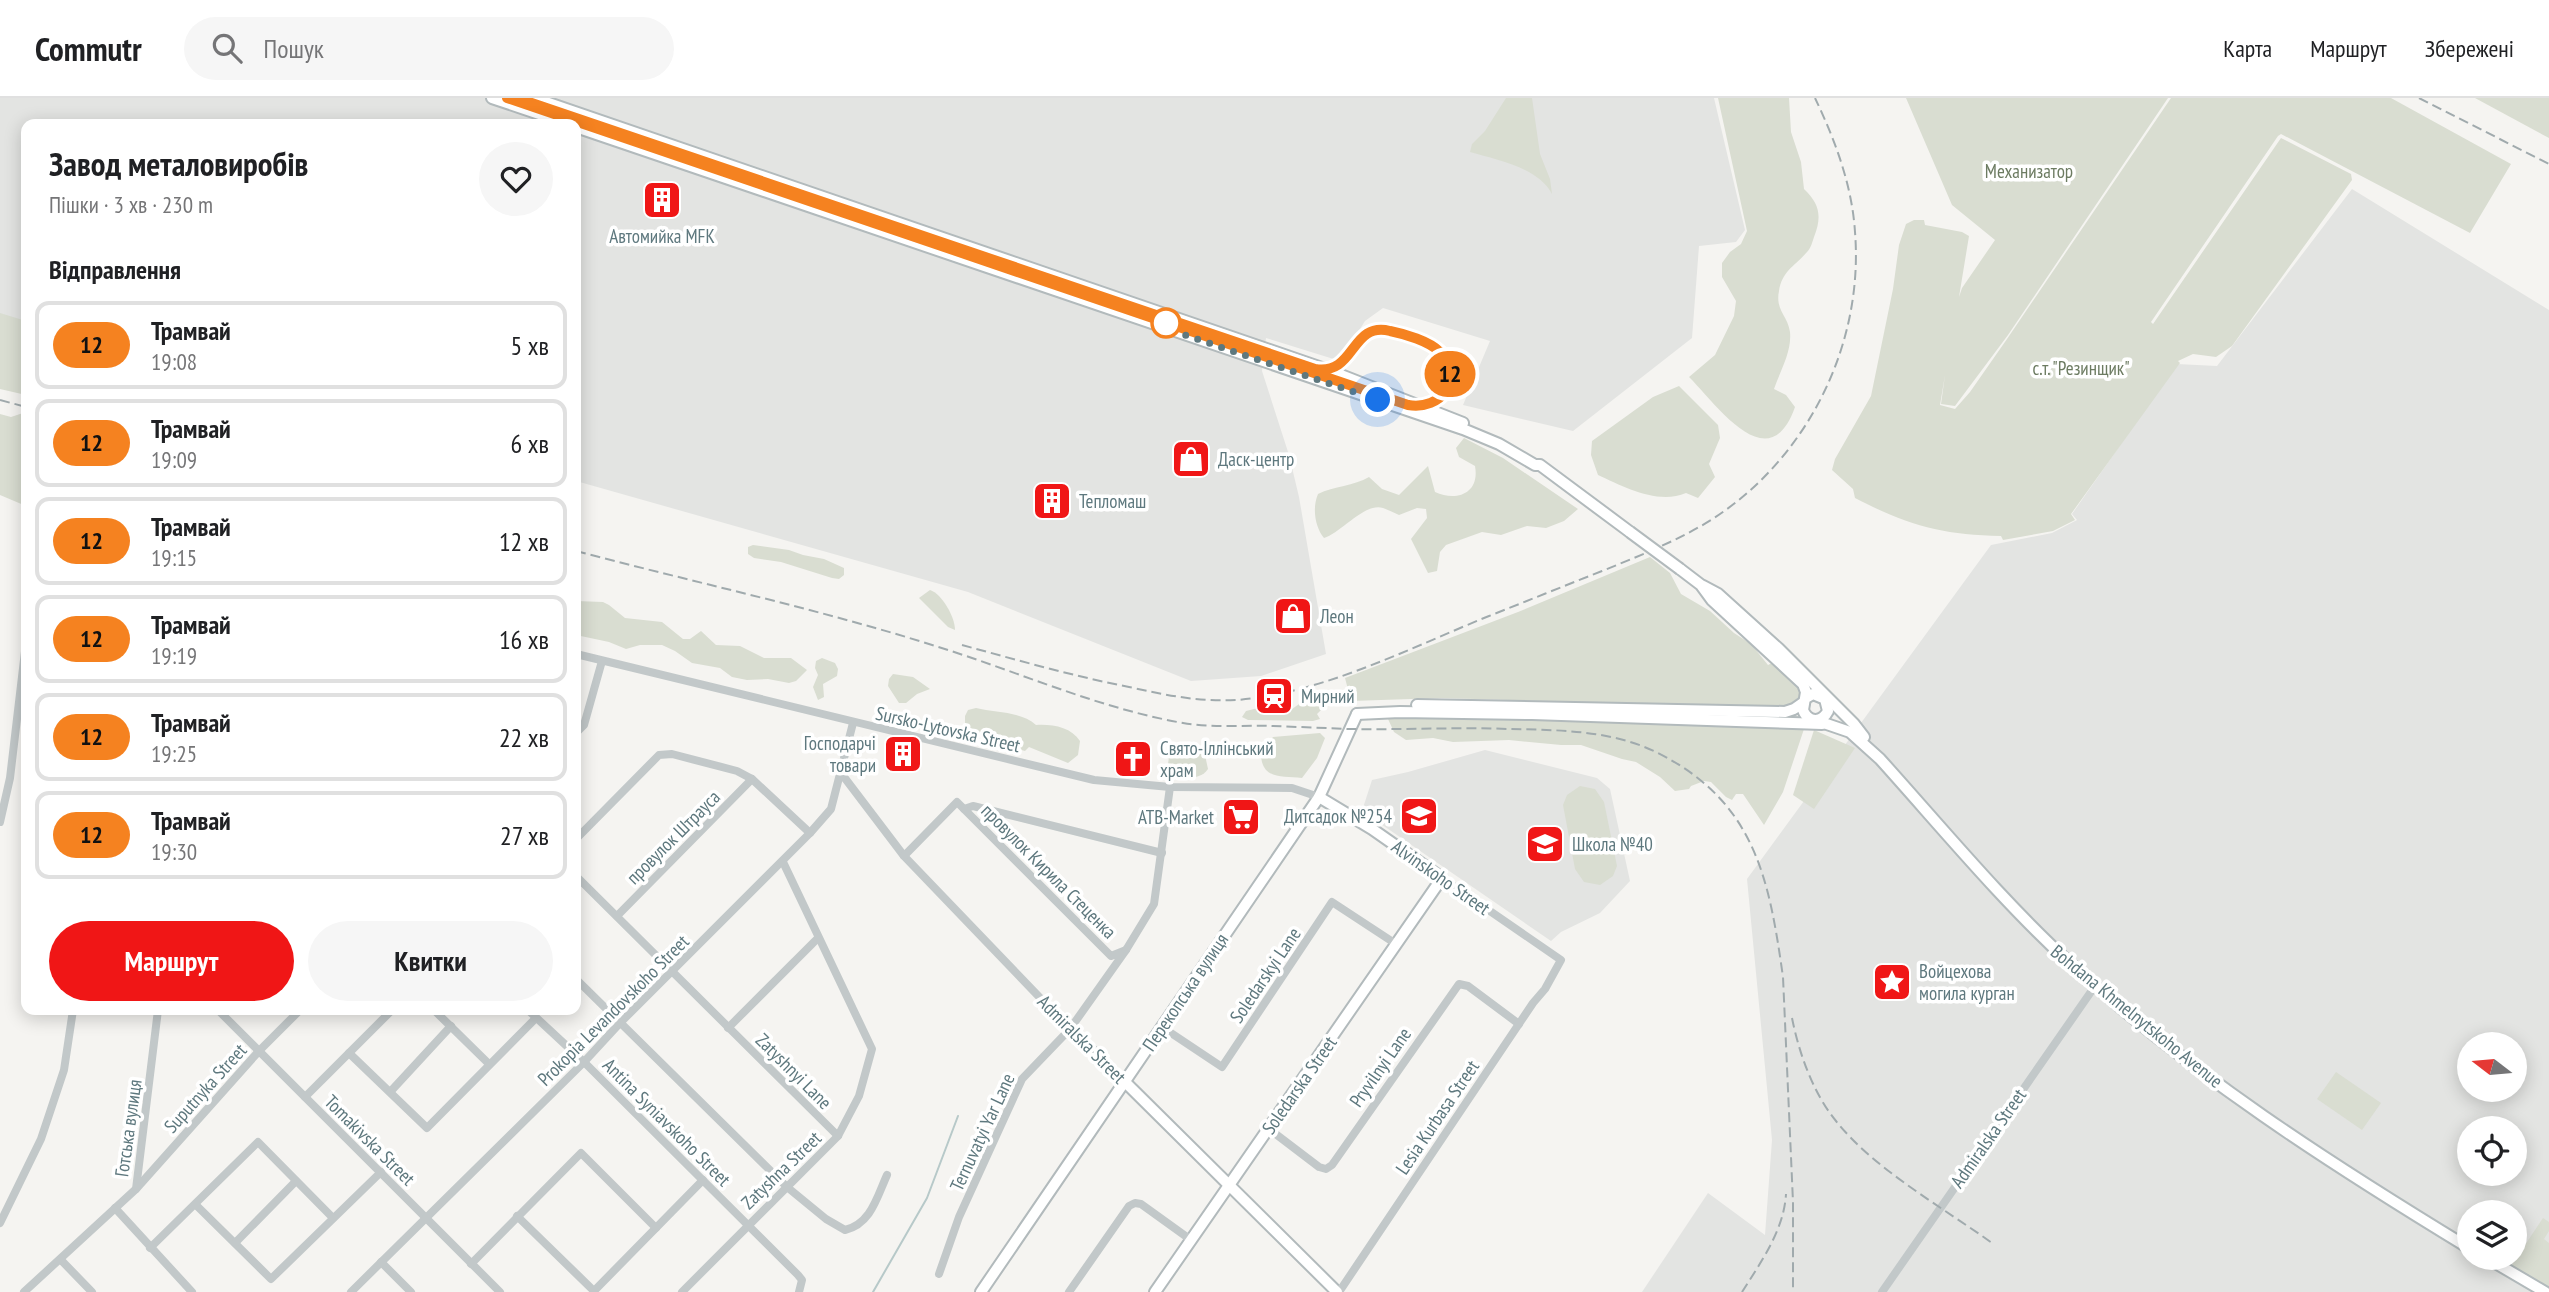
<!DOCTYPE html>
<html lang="uk">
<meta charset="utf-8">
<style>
:root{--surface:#fff;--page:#f6f6f6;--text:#202124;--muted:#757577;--line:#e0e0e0;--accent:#f01616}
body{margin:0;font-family:"PT Sans Narrow",sans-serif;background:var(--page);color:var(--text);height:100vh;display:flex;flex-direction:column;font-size:26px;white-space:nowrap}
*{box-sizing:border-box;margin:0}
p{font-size:23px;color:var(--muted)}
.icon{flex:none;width:38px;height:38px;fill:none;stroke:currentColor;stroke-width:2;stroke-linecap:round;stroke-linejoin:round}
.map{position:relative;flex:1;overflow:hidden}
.side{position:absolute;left:21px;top:21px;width:560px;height:896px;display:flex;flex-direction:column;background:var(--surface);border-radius:14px;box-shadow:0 4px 18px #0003}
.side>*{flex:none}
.badge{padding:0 14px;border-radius:23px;font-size:24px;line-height:46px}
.needle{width:46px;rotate:286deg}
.controls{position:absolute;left:2457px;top:934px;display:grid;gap:14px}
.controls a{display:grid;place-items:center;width:70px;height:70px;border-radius:50%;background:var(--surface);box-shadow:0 4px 18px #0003;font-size:35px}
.you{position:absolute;width:35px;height:35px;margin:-18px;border:5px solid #fff;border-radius:50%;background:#1a73e8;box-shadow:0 0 0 10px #1a73e833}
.map>.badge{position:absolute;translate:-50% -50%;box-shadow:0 0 0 4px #fff}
h2{padding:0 28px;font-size:26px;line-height:63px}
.round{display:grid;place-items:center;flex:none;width:74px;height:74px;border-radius:37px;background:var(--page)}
.head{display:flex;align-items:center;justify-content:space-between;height:119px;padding:0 28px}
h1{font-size:33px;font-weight:700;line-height:52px}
.cta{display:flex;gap:14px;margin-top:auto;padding:14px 28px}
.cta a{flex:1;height:80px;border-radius:42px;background:var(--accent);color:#fff;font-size:28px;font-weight:700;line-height:80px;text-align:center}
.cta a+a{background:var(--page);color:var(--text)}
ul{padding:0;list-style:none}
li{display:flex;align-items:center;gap:21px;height:88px;margin:0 14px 10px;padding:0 14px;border:4px solid var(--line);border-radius:14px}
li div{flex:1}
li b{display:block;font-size:26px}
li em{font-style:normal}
li .badge{min-width:77px;font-weight:700;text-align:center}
header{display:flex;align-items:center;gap:42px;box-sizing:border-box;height:98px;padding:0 35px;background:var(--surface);border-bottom:2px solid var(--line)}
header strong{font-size:33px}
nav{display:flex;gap:38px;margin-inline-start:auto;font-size:24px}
.search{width:490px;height:63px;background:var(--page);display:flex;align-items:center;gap:18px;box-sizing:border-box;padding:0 24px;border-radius:38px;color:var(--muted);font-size:26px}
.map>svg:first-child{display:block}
.built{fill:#e3e4e2;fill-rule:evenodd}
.green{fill:#d9ddd1}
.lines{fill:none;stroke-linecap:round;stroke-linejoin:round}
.stream{stroke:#b7c9c9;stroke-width:2}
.secondary-casing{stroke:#b2babc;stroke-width:14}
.street{stroke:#c2c8c9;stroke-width:8}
.secondary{stroke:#fff;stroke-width:10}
.tram{stroke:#a0aaad;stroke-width:2}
.rail{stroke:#a0aaad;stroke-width:2;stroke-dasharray:10 5;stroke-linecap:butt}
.secondary-bridge-casing{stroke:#b2babc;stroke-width:14;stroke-linecap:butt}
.secondary-bridge{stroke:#fff;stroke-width:10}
.line-casing{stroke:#fff;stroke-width:16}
.line{stroke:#f58220;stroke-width:10}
.walk{stroke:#5e787e;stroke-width:7;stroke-dasharray:0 12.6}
.stop-dot{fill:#fff;stroke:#f58220;stroke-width:3.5}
.labels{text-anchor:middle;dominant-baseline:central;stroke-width:7;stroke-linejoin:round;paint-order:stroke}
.park-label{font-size:19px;fill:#6c7b61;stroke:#fff}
.poi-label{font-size:19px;fill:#5e787e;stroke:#fff;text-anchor:start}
.street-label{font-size:19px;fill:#5e787e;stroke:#fff}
</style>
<header>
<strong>Commutr</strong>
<div class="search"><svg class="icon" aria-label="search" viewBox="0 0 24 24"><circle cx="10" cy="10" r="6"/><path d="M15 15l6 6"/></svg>Пошук</div>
<nav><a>Карта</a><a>Маршрут</a><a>Збережені</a></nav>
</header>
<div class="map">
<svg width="2549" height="1194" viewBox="0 0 2549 1194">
<rect width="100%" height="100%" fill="#f5f4f1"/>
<g class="built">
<polygon points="0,0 1714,0 1745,132 1736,144 1699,148 1692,240 1573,333 1463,307 1490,243 1383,210 1365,223 1340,263 1266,240 1262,273 1289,357 1299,399 1326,556 1261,578 1191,583 968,494 576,383 576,26 26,26 26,227 0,220"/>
<path d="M2352,91L2549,212V1194H1642L1708,1095L1765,1137L1772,1042L1747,781L1991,447L2052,435L2077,422L2072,416L2177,266L2217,268ZM2469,947H2515V992H2469ZM2469,1031H2515V1076H2469ZM2469,1115H2515V1160H2469Z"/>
<polygon points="1485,652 1597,680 1610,691 1630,783 1600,815 1561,834 1551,843 1362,713 1372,682 1408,674"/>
</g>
<g class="green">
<path d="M1506,0H1532L1540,56L1550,81L1552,96C1538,69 1497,62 1470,54L1472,46L1485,33Z"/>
<path d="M1718,0H1789L1791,34L1801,64L1804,91C1820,106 1822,119 1814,139C1812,145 1811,150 1807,154C1795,168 1782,173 1779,193C1775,212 1788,218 1790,234C1792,254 1780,273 1774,291L1786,297L1795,309C1769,383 1717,307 1689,279L1715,257L1734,218L1736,203L1722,179V165L1730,154L1741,146L1747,133Z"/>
<path d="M1906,0H2168L2008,237L1955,308L1941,306L1945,277L1940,307L1955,311L1970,294L2007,241L2171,0H2391L2511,66L2470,135L2281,36L2278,38L2151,224L2153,226L2281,40L2351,76L2352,82L2232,248L2216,259L2193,256L2178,263L2180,265L2071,416L2075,422L2053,433L2003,442L2001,438C1942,437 1907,427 1855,400L1853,391L1832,372L1835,361L1871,298L1893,191L1899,147L1906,126L1914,122H1924L1925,127L1962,134L1969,138L1959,199L1962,190L1995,142L1952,107Z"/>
<polygon points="2475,0 2549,0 2549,40"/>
<polygon points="0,215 26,223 26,297 0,291"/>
<path d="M1679,288L1718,327L1720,340L1709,366L1715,379L1698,400L1686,395C1658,407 1624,389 1598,377L1591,357L1592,343L1653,299Z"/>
<polygon points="26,314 26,408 0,397 0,316 11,319"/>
<path d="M1464,340L1503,360L1578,411L1564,423L1546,430L1527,428L1501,437L1482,434L1446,447L1440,454L1437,473L1428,475L1411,441L1427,420L1426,411L1417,410L1399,417C1394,415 1389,412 1383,410C1365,404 1341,435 1324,440C1315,429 1312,410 1318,396C1334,388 1354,388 1369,379L1382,391L1399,397L1428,368L1435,394C1457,404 1480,395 1475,368L1459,359L1456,350Z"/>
<polygon points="753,447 789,452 803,457 824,461 844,470 844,477 839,481 832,480 781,464 754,460 748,456 748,449"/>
<path d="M1650,459L1670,475L1681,496L1710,513L1734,535L1751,546L1768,567L1776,563L1802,588C1799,603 1794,607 1779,610L1441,600L1351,603L1345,580L1518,514Z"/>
<path d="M930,492C942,496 955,519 955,532L948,529L919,500Z"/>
<polygon points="576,503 603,504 609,507 625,520 662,524 683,541 690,541 701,533 716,547 740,548 764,560 791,560 807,572 796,583 789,585 768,581 747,582 732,579 720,570 692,565 675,553 662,547 640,547 626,551 609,544 576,537"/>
<polygon points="822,560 835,565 838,571 837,578 823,586 824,599 818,602 813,589 818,577 815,570 816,563"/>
<polygon points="893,576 913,579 930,591 917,596 906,605 899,605 888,588 889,581"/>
<polygon points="1328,593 1327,606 1317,616 1320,621 1313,623 1248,622 1242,619 1246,613 1266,608 1292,611 1315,595"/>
<path d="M976,610C995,615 1021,613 1036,627C1052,626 1071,629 1080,643L1078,657L1068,665L1029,649L1025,653C1017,651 1013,649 1010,641L1004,639L999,644H992L989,638C978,638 973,642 965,633V618L968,612Z"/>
<polygon points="1411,616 1728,628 1805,628 1783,694 1764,727 1743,696 1736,696 1732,702 1726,699 1711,684 1704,683 1691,688 1689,691 1675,693 1660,679 1636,664 1622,661 1581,647 1561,647 1509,642 1453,644 1433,640 1406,642 1394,634 1388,621"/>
<polygon points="1814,632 1855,650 1814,711 1793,697"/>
<path d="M1320,635L1325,640L1317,660L1302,680C1282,678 1261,682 1261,655L1273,639Z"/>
<path d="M1186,651L1205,657L1208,671C1200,683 1182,680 1169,677L1167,673L1169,659L1173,654Z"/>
<polygon points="1580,688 1595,691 1604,704 1617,768 1613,778 1600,787 1584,784 1575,771 1563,707 1567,697"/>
<polygon points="2336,974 2381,1005 2362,1032 2317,1001"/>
<polygon points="2543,1120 2549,1124 2549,1133 2544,1141 2549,1145 2549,1194 2512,1173 2511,1168"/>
</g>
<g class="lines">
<polyline class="stream" points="873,1194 927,1100 958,1018"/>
<defs>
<g id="secondary">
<polyline points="492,0 569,26"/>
<polyline points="534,0 1328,272 1463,325"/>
<polyline points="576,29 1463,331 1499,346 1535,367 1540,367 1630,434"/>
<path d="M1680,471L1701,487L1712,502L1803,586L1806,594L1803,612C1808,625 1822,625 1828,613L1825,601L1813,596L1806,600"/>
<polyline points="1703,488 1718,496 1779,551 1854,626 1864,639"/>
<polyline points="1417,607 1785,614 1794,611 1804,604"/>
<polyline points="1357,616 1400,614 1532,616 1822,626"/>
<path d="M1815,622L1850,634L1880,661C1943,731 2003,804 2072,867C2192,977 2331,1066 2469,1150"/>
<polyline points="1124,983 1337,1194"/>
<polyline points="2487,1160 2545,1194"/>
<polyline points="981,1194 1319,699 1357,616"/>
<polyline points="1155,1194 1442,780 1372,731 1319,699"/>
</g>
</defs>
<use href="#secondary" class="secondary-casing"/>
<g class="street">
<polyline points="576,556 1094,682 1170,689 1292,690 1319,699"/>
<polyline points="576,635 584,627 602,563"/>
<polyline points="841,675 904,758 1070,931 1096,953 1124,983"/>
<polyline points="964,711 973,708 1162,755"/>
<polyline points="0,724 10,680 26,545"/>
<polyline points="576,741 659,657 672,656 737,673 752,681 810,735"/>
<polyline points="904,758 957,704 1111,858 1126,852 1070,931 1022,981 959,1119 939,1176"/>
<polyline points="576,778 838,1038"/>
<polyline points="617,818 752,681"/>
<polyline points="1126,852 1154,806 1170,689"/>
<path d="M576,881L787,1089L826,1121L845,1132C871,1126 877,1099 887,1077"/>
<polyline points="218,912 500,1194"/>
<polyline points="434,912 489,966"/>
<polyline points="528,912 584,964 798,1177 802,1182 799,1194"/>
<polyline points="1162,929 1222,969 1332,804 1396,846"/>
<polyline points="728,930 818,840"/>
<polyline points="349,955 427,1030 536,920"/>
<polyline points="391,993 451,928"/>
<polyline points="305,999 392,912"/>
<polyline points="1269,1031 1319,1069 1326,1071 1332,1067 1459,886 1468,888 1519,926"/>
<polyline points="136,1091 259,953 300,912"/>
<polyline points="196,1107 271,1181 381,1074"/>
<polyline points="115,1110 192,1194"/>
<polyline points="517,1118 594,1193 703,1082"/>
<polyline points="0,1125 41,1041 64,972 73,912"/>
<polyline points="235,1145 296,1083"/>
<polyline points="150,1150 258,1044 333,1120"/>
<polyline points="61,1162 92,1194"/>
<polyline points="381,1164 411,1194"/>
<polyline points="471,1166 581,1055 656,1130"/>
<polyline points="24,1194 136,1091 158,912"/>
<polyline points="351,1194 584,964 619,926 810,735 831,711 853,625"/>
<polyline points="682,1194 838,1038 859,998 872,951 783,764"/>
<polyline points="1069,1194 1129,1108 1135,1105 1141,1106 1191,1142"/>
<polyline points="1339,1194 1533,905 1545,891 1561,862 1442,780"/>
<polyline points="1882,1194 2095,888"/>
</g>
<use href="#secondary" class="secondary"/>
<g class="tram">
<path d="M507,0L1408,307C1439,313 1465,284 1443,257C1435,248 1424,245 1414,241C1392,233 1371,225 1354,247"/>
<path d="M1313,271C1339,277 1348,259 1359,239"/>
</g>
<g class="rail">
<polyline points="2419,0 2549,66"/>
<polyline points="0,302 26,309"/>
<path d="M576,453C701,486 828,513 951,553C1028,578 1103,611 1183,625C1212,630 1244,627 1273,628C1298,629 1324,630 1349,631C1402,632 1455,629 1509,631C1559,632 1612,632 1658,655C1755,704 1769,780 1783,879L1793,1104V1194"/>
<path d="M962,547C1017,562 1073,578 1129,589C1166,597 1197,604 1236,602C1321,596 1410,550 1489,518C1527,503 1564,488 1602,473C1639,458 1677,443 1711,422C1807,361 1864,247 1855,134C1852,87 1835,42 1815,0"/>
<path d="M1792,920C1799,955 1813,995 1836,1023C1874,1071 1942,1109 1992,1145"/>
<path d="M1742,1194C1761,1164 1784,1132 1786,1096"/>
</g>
<defs>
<polyline id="secondary-bridge" points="1630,434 1680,471"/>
</defs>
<use href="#secondary-bridge" class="secondary-bridge-casing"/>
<use href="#secondary-bridge" class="secondary-bridge"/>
</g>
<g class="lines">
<defs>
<path id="line" d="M507,0L1408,307C1441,313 1466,280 1440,254C1429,243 1405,236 1390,233C1350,223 1356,278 1315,271L517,0"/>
</defs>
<use href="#line" class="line-casing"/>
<use href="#line" class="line"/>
<polyline class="walk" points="1166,225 1158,228 1378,302"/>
</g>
<defs>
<symbol id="building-square" viewBox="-11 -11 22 22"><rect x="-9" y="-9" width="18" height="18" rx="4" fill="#f01616" stroke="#fff"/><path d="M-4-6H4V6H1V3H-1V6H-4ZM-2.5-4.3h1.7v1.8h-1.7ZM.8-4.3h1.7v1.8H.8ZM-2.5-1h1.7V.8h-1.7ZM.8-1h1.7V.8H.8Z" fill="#fff"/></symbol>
<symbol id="shop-square" viewBox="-11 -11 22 22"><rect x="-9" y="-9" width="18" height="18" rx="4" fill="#f01616" stroke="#fff"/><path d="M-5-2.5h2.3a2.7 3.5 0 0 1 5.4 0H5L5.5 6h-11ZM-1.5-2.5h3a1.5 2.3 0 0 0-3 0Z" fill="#fff"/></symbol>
<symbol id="station-square" viewBox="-11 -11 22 22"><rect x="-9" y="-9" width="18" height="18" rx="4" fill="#f01616" stroke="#fff"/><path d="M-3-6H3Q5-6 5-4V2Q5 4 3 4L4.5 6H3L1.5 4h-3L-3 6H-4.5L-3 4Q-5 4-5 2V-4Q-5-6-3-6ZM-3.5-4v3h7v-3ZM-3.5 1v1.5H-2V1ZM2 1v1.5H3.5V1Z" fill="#fff"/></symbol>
<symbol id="church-square" viewBox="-11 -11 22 22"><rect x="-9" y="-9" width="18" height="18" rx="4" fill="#f01616" stroke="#fff"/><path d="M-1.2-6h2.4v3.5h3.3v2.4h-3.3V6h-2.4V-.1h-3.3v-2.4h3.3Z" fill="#fff"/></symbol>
<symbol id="school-square" viewBox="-11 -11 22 22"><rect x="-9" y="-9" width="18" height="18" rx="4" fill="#f01616" stroke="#fff"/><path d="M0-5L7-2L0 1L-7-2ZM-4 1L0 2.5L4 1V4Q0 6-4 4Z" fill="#fff"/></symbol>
<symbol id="supermarket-square" viewBox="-11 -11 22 22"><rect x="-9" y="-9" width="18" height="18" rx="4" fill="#f01616" stroke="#fff"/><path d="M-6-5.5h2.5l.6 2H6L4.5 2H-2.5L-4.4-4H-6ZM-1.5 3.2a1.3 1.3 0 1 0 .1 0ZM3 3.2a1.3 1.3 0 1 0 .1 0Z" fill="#fff"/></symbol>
<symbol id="sight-square" viewBox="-11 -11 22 22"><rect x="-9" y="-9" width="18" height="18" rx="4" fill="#f01616" stroke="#fff"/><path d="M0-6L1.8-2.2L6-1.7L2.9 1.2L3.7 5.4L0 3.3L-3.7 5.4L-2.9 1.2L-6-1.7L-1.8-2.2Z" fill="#fff"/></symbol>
</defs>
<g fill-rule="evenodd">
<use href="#building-square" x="640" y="80" width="44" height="44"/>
<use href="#shop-square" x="1169" y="339" width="44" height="44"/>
<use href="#building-square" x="1030" y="381" width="44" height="44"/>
<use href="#shop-square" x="1271" y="496" width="44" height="44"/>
<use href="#station-square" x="1252" y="576" width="44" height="44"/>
<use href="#building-square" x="881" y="634" width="44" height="44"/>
<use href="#church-square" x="1111" y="639" width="44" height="44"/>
<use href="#school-square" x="1397" y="696" width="44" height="44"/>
<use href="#supermarket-square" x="1219" y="697" width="44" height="44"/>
<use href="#school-square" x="1523" y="724" width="44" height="44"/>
<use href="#sight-square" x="1870" y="862" width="44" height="44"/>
</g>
<circle class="stop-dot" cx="1166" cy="225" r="14"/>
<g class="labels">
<g class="park-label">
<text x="2029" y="73">Механизатор</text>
<text x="2081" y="270">с.т. "Резинщик"</text>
</g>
<g class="poi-label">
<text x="662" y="138" text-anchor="middle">Автомийка MFK</text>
<text x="1218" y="361">Даск-центр</text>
<text x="1079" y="403">Тепломаш</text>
<text x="1320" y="518">Леон</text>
<text x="1301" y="598">Мирний</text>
<text x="876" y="645" text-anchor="end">Господарчі<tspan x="876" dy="22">товари</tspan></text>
<text x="1160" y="650">Свято-Іллінський<tspan x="1160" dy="22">храм</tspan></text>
<text x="1392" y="718" text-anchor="end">Дитсадок №254</text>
<text x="1214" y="719" text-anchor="end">ATB-Market</text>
<text x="1572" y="746">Школа №40</text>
<text x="1919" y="873">Войцехова<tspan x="1919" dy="22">могила курган</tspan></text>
</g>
<g class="street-label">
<text transform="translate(948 631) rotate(13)">Sursko-Lytovska Street</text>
<text transform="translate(673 739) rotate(-45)">провулок Штрауса</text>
<text transform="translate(1049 773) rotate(45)">провулок Кирила Стеценка</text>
<text transform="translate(1441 779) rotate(35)">Alvinskoho Street</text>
<text transform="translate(1265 877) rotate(-56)">Soledarskyi Lane</text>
<text transform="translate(1185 894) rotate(-56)">Перекопська вулиця</text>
<text transform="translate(613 912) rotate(-45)">Prokopia Levandovskoho Street</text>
<text transform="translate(2137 918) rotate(39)">Bohdana Khmelnytskoho Avenue</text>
<text transform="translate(1082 941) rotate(45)">Admiralska Street</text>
<text transform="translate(1380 969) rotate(-55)">Pryvilnyi Lane</text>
<text transform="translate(794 973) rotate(45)">Zatyshnyi Lane</text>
<text transform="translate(1299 987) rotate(-55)">Soledarska Street</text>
<text transform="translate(205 990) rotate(-48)">Suputnyka Street</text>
<text transform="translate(1437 1019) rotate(-56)">Lesia Kurbasa Street</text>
<text transform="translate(667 1024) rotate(45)">Antina Syniavskoho Street</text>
<text transform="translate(128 1030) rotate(-82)">Готська вулиця</text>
<text transform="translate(982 1034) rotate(-65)">Ternuvatyi Yar Lane</text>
<text transform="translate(1988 1040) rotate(-55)">Admiralska Street</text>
<text transform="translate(370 1042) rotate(45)">Tomakivska Street</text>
<text transform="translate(781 1072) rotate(-44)">Zatyshna Street</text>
</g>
</g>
</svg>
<div class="controls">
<a><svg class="needle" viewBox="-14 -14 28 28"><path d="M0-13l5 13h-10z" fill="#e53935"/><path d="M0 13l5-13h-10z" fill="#757577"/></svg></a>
<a><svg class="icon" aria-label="locate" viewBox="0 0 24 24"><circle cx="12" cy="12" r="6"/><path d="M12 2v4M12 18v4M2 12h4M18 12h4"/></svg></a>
<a><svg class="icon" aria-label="layers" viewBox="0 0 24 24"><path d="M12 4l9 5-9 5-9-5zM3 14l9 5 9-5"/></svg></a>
</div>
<div class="you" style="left:1378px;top:302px"></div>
<b class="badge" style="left:1450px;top:276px;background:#f58220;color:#111">12</b>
<section class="side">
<div class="head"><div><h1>Завод металовиробів</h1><p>Пішки · 3 хв · 230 m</p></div><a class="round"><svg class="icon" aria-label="heart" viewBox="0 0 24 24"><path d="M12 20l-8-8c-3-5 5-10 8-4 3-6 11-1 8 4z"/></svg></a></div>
<h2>Відправлення</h2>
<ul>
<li><span class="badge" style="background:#f58220;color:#111">12</span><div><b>Трамвай</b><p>19:08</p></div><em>5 хв</em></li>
<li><span class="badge" style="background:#f58220;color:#111">12</span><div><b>Трамвай</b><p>19:09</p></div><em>6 хв</em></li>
<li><span class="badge" style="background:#f58220;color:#111">12</span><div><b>Трамвай</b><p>19:15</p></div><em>12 хв</em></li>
<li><span class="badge" style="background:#f58220;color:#111">12</span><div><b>Трамвай</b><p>19:19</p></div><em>16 хв</em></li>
<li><span class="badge" style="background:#f58220;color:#111">12</span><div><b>Трамвай</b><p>19:25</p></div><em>22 хв</em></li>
<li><span class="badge" style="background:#f58220;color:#111">12</span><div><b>Трамвай</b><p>19:30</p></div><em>27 хв</em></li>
</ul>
<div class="cta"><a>Маршрут</a><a>Квитки</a></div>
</section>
</div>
